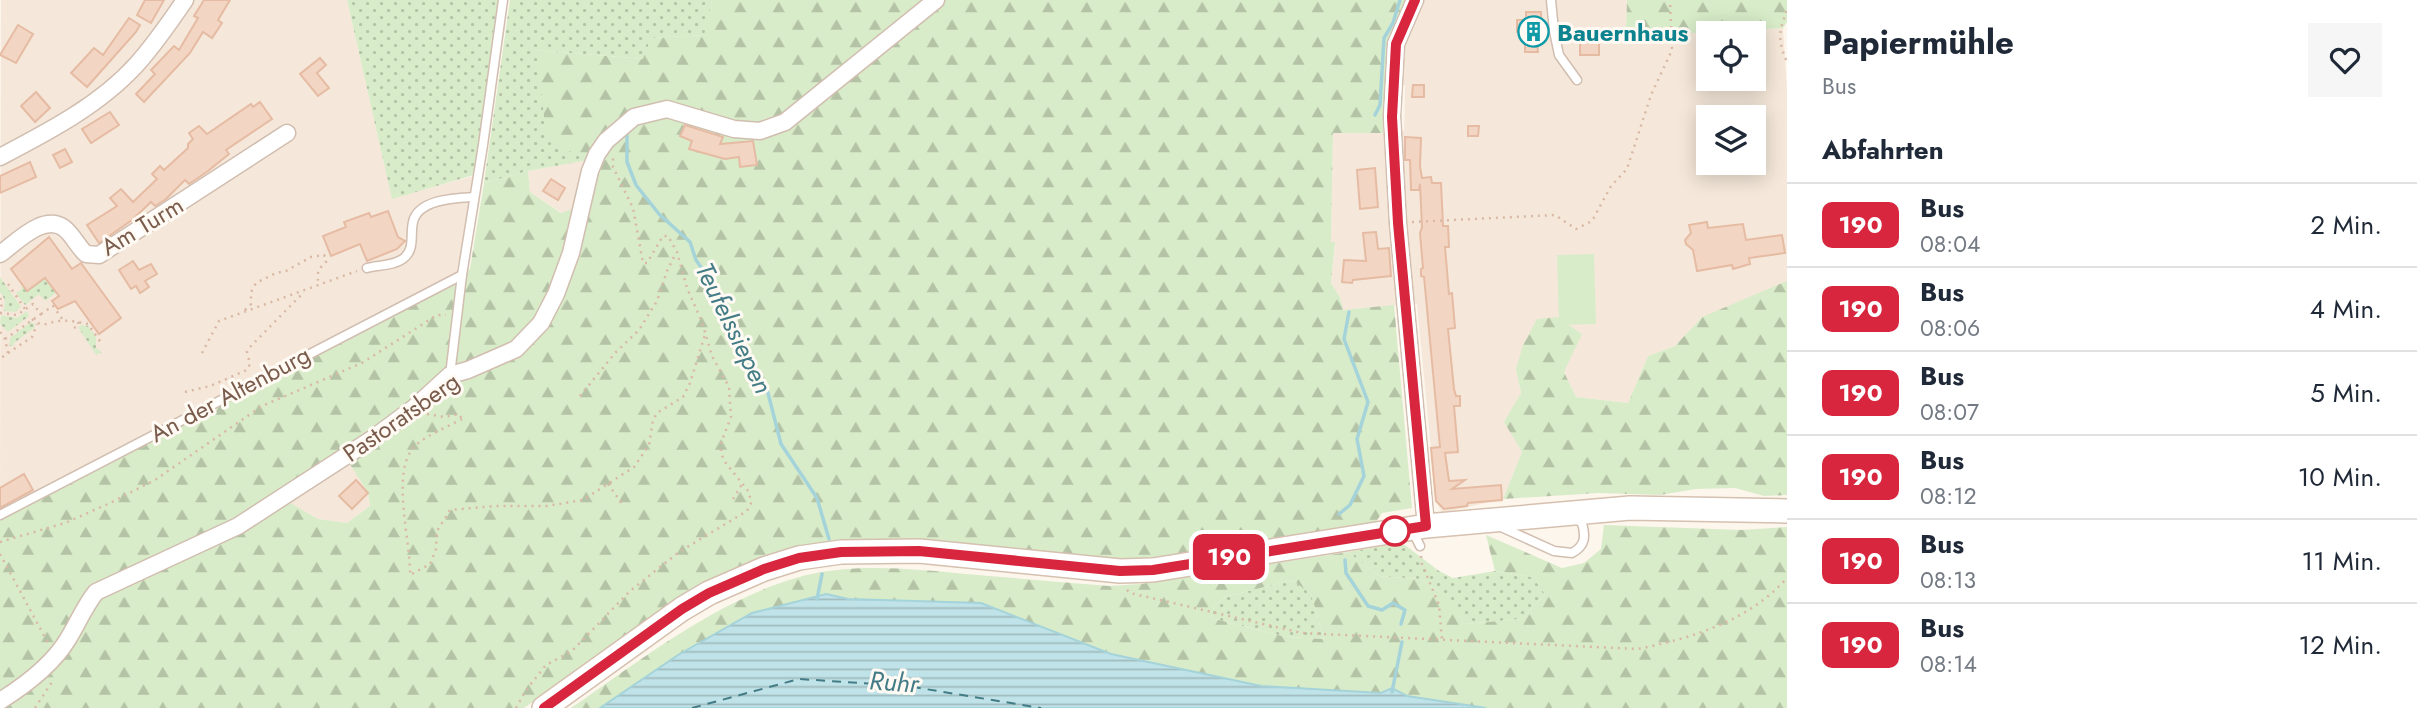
<!DOCTYPE html>
<html lang="de">
<meta charset="utf-8">
<style>
:root{--surface:#fff;--page:#f6f6f7;--text:#1f2937;--muted:#747a83;--line:#e0e1e3}
body{margin:0;font-family:Jost,sans-serif;background:var(--page);color:var(--text);height:100vh;display:flex;flex-direction:column;font-size:26px;white-space:nowrap}
*{box-sizing:border-box;margin:0}
p{font-size:23px;color:var(--muted)}
.icon{flex:none;width:38px;height:38px;fill:none;stroke:currentColor;stroke-width:2;stroke-linecap:round;stroke-linejoin:round}
.map{position:relative;flex:1;overflow:hidden}
.side{display:flex;flex-direction:column;background:var(--surface);width:630px}
.side>*{flex:none}
.badge{padding:0 14px;border-radius:10px;font-size:24px;line-height:46px}
.controls{position:absolute;left:1696px;top:21px;display:grid;gap:14px}
.controls a{display:grid;place-items:center;width:70px;height:70px;border-radius:0px;background:var(--surface);box-shadow:0 4px 18px #0003;font-size:35px}
.map>.badge{position:absolute;translate:-50% -50%;box-shadow:0 0 0 4px #fff}
h2{padding:0 35px;font-size:26px;line-height:63px}
.round{display:grid;place-items:center;flex:none;width:74px;height:74px;border-radius:0px;background:var(--page)}
.summary{display:flex;align-items:center;justify-content:space-between;height:119px;padding:0 35px}
h1{font-size:33px;font-weight:700;line-height:52px}
ul{padding:0;list-style:none}
li{display:flex;align-items:center;gap:21px;height:84px;padding:0 35px;border-top:2px solid var(--line)}
li div{flex:1}
li b{display:block;font-size:26px}
li em{font-style:normal}
li .badge{min-width:77px;font-weight:700;text-align:center}
main{display:flex;flex:1;min-height:0}
.map>svg:first-child{display:block}
.residential{fill:#f5e8da;fill-rule:evenodd}
.grass{fill:url(#grass-dots)}
.forest{fill:url(#forest-firs);fill-rule:evenodd}
.pitch{fill:#d8ecc9}
.water{fill:url(#water-rules);stroke:#a5d3da;stroke-width:2}
.lines{fill:none;stroke-linecap:round;stroke-linejoin:round}
.stream{stroke:#a5d3da;stroke-width:3.5}
.ferry{stroke:#437c86;stroke-width:2;stroke-dasharray:9 7;stroke-linecap:butt}
.building{fill:#f3d5c3;stroke:#e6bba3;stroke-width:2}
.lane-casing{stroke:#d1beb0;stroke-width:11}
.street-casing{stroke:#d1beb0;stroke-width:19}
.secondary-casing{stroke:#d6c0b0;stroke-width:26}
.path{stroke:#d9b8a5;stroke-width:2.5;stroke-dasharray:2 5;stroke-linecap:butt}
.lane{stroke:#fff;stroke-width:8}
.street{stroke:#fff;stroke-width:16}
.secondary{stroke:#fff;stroke-width:23}
.line-casing{stroke:#fff;stroke-width:16}
.line{stroke:#d7263d;stroke-width:10}
.stop-dot{fill:#fff;stroke:#d7263d;stroke-width:3.5}
.labels{text-anchor:middle;dominant-baseline:central;stroke-width:6;stroke-linejoin:round;paint-order:stroke}
.culture-label{font-size:24px;font-weight:bold;fill:#0d838f;stroke:#fffaf3;text-anchor:start}
.street-label{font-size:24px;fill:#7a5c4d;stroke:#fffaf3}
.water-label{font-size:26px;font-style:italic;fill:#437c86;stroke:#fffaf3}
</style>
<main>
<div class="map">
<svg width="1787" height="708" viewBox="0 0 1787 708">
<defs>
<pattern id="grass-dots" width="8" height="8" patternUnits="userSpaceOnUse" patternTransform="scale(1.75)"><rect width="8" height="8" fill="#d8ecc9"/><path d="M2 2h.1M6 6h.1" fill="none" stroke="#b4c2a5" stroke-width="1.8" stroke-linecap="round"/></pattern>
<pattern id="forest-firs" width="22" height="20" patternUnits="userSpaceOnUse" patternTransform="scale(1.75)"><rect width="22" height="20" fill="#d8ecc9"/><path d="M5 1l3.5 6h-7zM16 11l3.5 6h-7z" fill="#b4c2a5"/></pattern>
<pattern id="water-rules" width="6" height="5" patternUnits="userSpaceOnUse" patternTransform="scale(1.75)"><rect width="6" height="5" fill="#bfe3e8"/><path d="M0 2.5h6" fill="none" stroke="#a0bbbe"/></pattern>
</defs>
<rect width="100%" height="100%" fill="#fdf6ec"/>
<g class="residential">
<polygon points="1,0 347,0 392,198 474,176 456,276 0,520"/>
<path d="M1405,0H1627L1626,29L1675,34L1783,28L1787,87V289L1702,317L1675,346L1648,356L1628,403L1576,397L1564,372L1516,369L1521,393L1505,422L1522,452L1503,499L1442,513L1436,501L1417,304L1342,310L1340,297L1331,283L1335,243H1331L1333,132L1383,133L1404,131L1405,85L1386,84L1391,41ZM1708,33H1754V79H1708ZM1708,117H1754V163H1708Z"/>
<polygon points="589,160 576,208 562,213 530,192 528,171"/>
<polygon points="348,460 368,493 370,506 347,523 318,519 284,500"/>
</g>
<g class="grass">
<polygon points="347,0 498,0 474,175 392,199"/>
<polygon points="510,0 712,0 705,35 651,38 644,59 536,50 589,160 528,171 484,183"/>
<polygon points="0,277 21,307 15,312 4,311 5,300 0,292"/>
<polygon points="45,278 56,293 45,301 39,294 25,305 16,293 21,290 22,285 27,291"/>
<polygon points="27,311 29,316 8,332 0,324 1,315 17,318"/>
<polygon points="31,322 35,325 34,328 14,343 14,345 9,346 10,338"/>
<polygon points="82,325 88,326 96,337 96,348 102,352 96,355 78,327"/>
<polygon points="1388,545 1405,545 1439,571 1453,578 1495,571 1533,577 1545,594 1522,619 1464,624 1450,599 1420,579 1379,576 1348,552"/>
<polygon points="1292,580 1311,594 1324,639 1286,637 1211,618 1214,606 1225,597"/>
</g>
<g class="forest">
<path d="M712,0H1405L1391,41L1384,94L1383,133H1333L1331,242H1335L1331,283L1340,297L1343,310L1394,305L1412,508L1382,513L1373,526L1154,563L801,550L572,675L524,708H0V520L470,269L484,183L528,171L530,192L561,213L586,204L589,160L547,141L536,50L643,59L651,38L704,35ZM343,453L368,493L370,506L347,523L318,519L278,496Z"/>
<polygon points="1627,0 1787,0 1787,22 1783,28 1675,34 1626,29"/>
<polygon points="1787,281 1787,495 1764,496 1735,488 1696,489 1660,495 1598,493 1503,499 1522,452 1504,422 1521,393 1516,369 1523,345 1537,319 1557,317 1582,334 1564,372 1576,397 1628,403 1648,356 1675,346 1702,317"/>
<path d="M1604,525L1741,530L1787,527V708H1486L1407,696L1392,688L1381,693L1261,686L1111,654L981,603L848,599L826,594L752,613L678,655L600,708H571C639,661 716,601 796,578C851,562 910,569 966,574C1014,578 1061,582 1109,586L1141,584L1348,552L1379,576L1420,579L1451,599L1464,624L1522,619L1545,594L1532,577L1495,571L1486,535L1562,568L1584,563L1601,549ZM1292,580L1311,594L1324,639L1286,637L1211,618L1214,606L1225,597Z"/>
</g>
<polygon class="pitch" points="1594,254 1596,324 1559,325 1557,255"/>
<polygon class="water" points="826,594 848,599 981,603 1111,654 1261,686 1381,693 1392,688 1407,696 1486,708 600,708 678,655 752,613"/>
<g class="lines">
<g class="stream">
<polyline points="1375,115 1380,105 1384,38 1393,23 1400,0"/>
<polyline points="627,130 627,162 636,185 659,214 690,242 696,260 726,303 734,338 768,393 781,444 817,498 829,539"/>
<polyline points="1339,514 1350,505 1364,476 1357,439 1368,402 1344,339 1349,312"/>
<polyline points="1345,560 1346,573 1368,606 1382,610 1393,603 1405,610 1401,624"/>
<polyline points="817,599 822,574"/>
<polyline points="1392,692 1402,642"/>
</g>
<polyline class="ferry" points="692,708 799,679 907,686 1041,708"/>
</g>
<g class="building">
<polygon points="145,0 164,0 151,23 137,15"/>
<polygon points="204,0 230,0 218,20 222,23 212,38 203,32 190,53 144,102 136,94 155,74 151,70 174,46 179,50 198,18 194,16"/>
<polygon points="1526,12 1541,12 1542,42 1537,42 1538,52 1525,52 1525,32 1517,32 1517,20 1526,20"/>
<polygon points="129,18 140,25 136,32 87,87 71,73 94,48 103,55"/>
<polygon points="18,25 33,34 16,63 0,55"/>
<rect x="1580" y="34" width="19" height="21"/>
<polygon points="320,58 326,65 317,73 329,88 318,96 300,74"/>
<polygon points="1413,85 1424,85 1424,97 1412,97"/>
<polygon points="36,92 50,108 35,122 21,106"/>
<polygon points="260,102 272,119 226,150 229,154 208,171 189,184 185,180 166,199 155,206 151,202 132,220 99,243 87,225 117,206 110,198 121,189 133,202 157,179 152,174 160,166 164,170 188,148 188,144 193,139 189,133 199,126 207,134 251,104 253,107"/>
<polygon points="110,112 119,125 91,143 82,129"/>
<polygon points="685,125 723,137 720,144 753,141 757,165 740,167 739,157 725,159 689,149 692,141 680,136"/>
<polygon points="1468,126 1479,126 1478,136 1468,136"/>
<polygon points="1405,137 1421,138 1420,166 1422,178 1431,177 1432,183 1441,183 1443,226 1448,226 1449,247 1445,247 1449,294 1452,293 1455,328 1448,329 1454,389 1456,396 1460,396 1460,406 1454,406 1458,452 1445,453 1449,481 1465,480 1452,489 1501,485 1502,500 1468,503 1467,506 1444,509 1436,501 1431,448 1440,447 1424,277 1421,276 1421,269 1423,268 1420,233 1422,227 1420,184 1419,190 1411,190 1410,160 1405,160"/>
<polygon points="65,149 72,162 60,168 53,155"/>
<polygon points="30,162 36,177 0,193 0,176"/>
<polygon points="1375,168 1378,207 1360,209 1357,170"/>
<polygon points="551,179 565,188 558,200 543,191"/>
<polygon points="388,211 398,237 405,241 397,249 367,261 360,244 331,256 323,236 346,227 344,222 369,213 371,217"/>
<polygon points="1707,222 1708,228 1743,224 1746,240 1782,235 1785,253 1749,258 1750,264 1733,269 1732,265 1697,271 1693,250 1686,244 1685,240 1691,233 1689,225"/>
<polygon points="1376,232 1378,249 1389,248 1391,276 1353,280 1352,283 1342,282 1344,260 1366,261 1363,233"/>
<polygon points="49,237 72,269 81,263 121,318 99,334 75,301 58,309 52,301 59,296 45,278 27,291 11,269"/>
<polygon points="133,261 139,270 151,264 157,274 145,281 149,287 140,293 136,286 131,289 119,270"/>
<polygon points="24,474 33,490 0,508 0,488"/>
<polygon points="356,480 368,493 352,509 339,496"/>
</g>
<g class="lines">
<defs>
<g id="lane">
<polyline points="1551,0 1554,31 1559,55 1577,80"/>
<path d="M367,268C378,265 394,266 404,258C415,249 410,235 413,222C418,199 456,198 474,197"/>
<polyline points="450,375 462,275 483,145 503,0"/>
<polyline points="0,515 462,275"/>
<path d="M1499,526L1554,551L1572,553C1585,546 1586,537 1582,523L1574,517"/>
<polyline points="1412,530 1420,546"/>
</g>
<g id="street">
<polyline points="1415,0 1396,44 1392,116 1398,223 1426,526"/>
<path d="M0,157C48,132 100,105 137,64C155,44 170,22 185,0"/>
<path d="M0,254C16,243 43,213 64,228C73,235 78,247 86,254L99,255L287,133"/>
<path d="M0,701C24,686 53,664 68,639C78,623 84,607 96,592L238,526L372,439L415,407L450,375L468,370L516,349L541,323L556,294L571,253L590,171L597,154L606,141L634,117L667,109L734,129L760,131L785,122L936,0"/>
</g>
<polyline id="secondary" points="544,708 682,609 709,593 764,569 799,558 841,552 919,551 1120,571 1153,570 1426,526 1630,508 1787,511"/>
</defs>
<use href="#lane" class="lane-casing"/>
<use href="#street" class="street-casing"/>
<use href="#secondary" class="secondary-casing"/>
<g class="path">
<path d="M1787,11C1778,32 1778,41 1787,62"/>
<polyline points="1412,222 1555,215 1576,229 1592,221 1611,186 1627,169 1651,95 1672,50 1670,0"/>
<polyline points="8,284 25,309"/>
<polyline points="0,298 2,303 0,312"/>
<path d="M245,310L251,304V292L256,283L276,273L286,271L311,257L324,255L327,261C318,269 316,273 319,285"/>
<polyline points="0,313 17,315 33,304 41,314 5,339"/>
<polyline points="41,314 53,306 63,320"/>
<path d="M32,319C45,329 46,322 59,321C68,320 79,322 88,324L102,344"/>
<polyline points="74,328 79,325 78,322"/>
<polyline points="0,332 5,339 8,353 0,359"/>
<polyline points="8,353 32,337 37,324"/>
<polyline points="202,353 219,321 357,271"/>
<polyline points="185,392 210,386 247,370 250,364 247,352 250,347 304,292"/>
<polyline points="580,396 615,353 639,330 657,301 667,271 676,253"/>
<polyline points="427,414 444,417 459,414 462,419"/>
<path d="M462,419C449,426 425,436 415,446C390,470 411,542 410,575L430,564L436,549L437,531L450,510L495,506H547L583,500L634,467L649,445L653,420L657,413L683,397L690,383L705,335"/>
<polyline points="608,484 623,505"/>
<polyline points="733,499 742,484"/>
<polyline points="0,542 65,523 108,504 155,480 262,406 362,363 437,315 446,315"/>
<polyline points="0,554 48,643"/>
<polyline points="1421,556 1422,564 1439,605 1442,640"/>
<path d="M1127,590L1130,593L1302,633L1638,649C1692,638 1749,621 1787,578"/>
<polyline points="35,708 54,679"/>
<polyline points="516,708 526,690 546,665 572,651 630,591 679,552 747,511 751,503 749,492 725,462 721,453 721,443 731,417 729,387 712,356 702,322 687,288 677,252 668,236 663,236 647,263 643,263 633,208 613,167 613,157"/>
</g>
<use href="#lane" class="lane"/>
<use href="#street" class="street"/>
<use href="#secondary" class="secondary"/>
</g>
<g class="lines">
<defs>
<polyline id="line" points="544,708 682,609 709,593 764,569 799,558 841,552 919,551 1120,571 1153,570 1426,526 1398,223 1392,117 1396,44 1415,0"/>
</defs>
<use href="#line" class="line-casing"/>
<use href="#line" class="line"/>
</g>
<defs>
<symbol id="building-ring" viewBox="-11 -11 22 22"><circle r="9.5" fill="#fffaf3" stroke="#0f9aa8" stroke-width="1.5"/><path d="M-4-6H4V6H1V3H-1V6H-4ZM-2.5-4.3h1.7v1.8h-1.7ZM.8-4.3h1.7v1.8H.8ZM-2.5-1h1.7V.8h-1.7ZM.8-1h1.7V.8H.8Z" fill="#0f9aa8"/></symbol>
</defs>
<g fill-rule="evenodd">
<use href="#building-ring" x="1516" y="14" width="35" height="35"/>
</g>
<circle class="stop-dot" cx="1395" cy="531" r="14"/>
<g class="labels">
<g class="culture-label">
<text x="1557" y="32">Bauernhaus</text>
</g>
<g class="street-label">
<text transform="translate(142 226) rotate(-31)">Am Turm</text>
<text transform="translate(230 394) rotate(-28)">An der Altenburg</text>
<text transform="translate(401 417) rotate(-35)">Pastoratsberg</text>
</g>
<g class="water-label">
<text transform="translate(734 328) rotate(64)">Teufelssiepen</text>
<text transform="translate(894 682) rotate(4)">Ruhr</text>
</g>
</g>
</svg>
<div class="controls">
<a><svg class="icon" aria-label="locate" viewBox="0 0 24 24"><circle cx="12" cy="12" r="6"/><path d="M12 2v4M12 18v4M2 12h4M18 12h4"/></svg></a>
<a><svg class="icon" aria-label="layers" viewBox="0 0 24 24"><path d="M12 4l9 5-9 5-9-5zM3 14l9 5 9-5"/></svg></a>
</div>
<b class="badge" style="left:1229px;top:557px;background:#d7263d;color:#fff">190</b>
</div>
<section class="side">
<div class="summary"><div><h1>Papiermühle</h1><p>Bus</p></div><a class="round"><svg class="icon" aria-label="heart" viewBox="0 0 24 24"><path d="M12 20l-8-8c-3-5 5-10 8-4 3-6 11-1 8 4z"/></svg></a></div>
<h2>Abfahrten</h2>
<ul>
<li><span class="badge" style="background:#d7263d;color:#fff">190</span><div><b>Bus</b><p>08:04</p></div><em>2 Min.</em></li>
<li><span class="badge" style="background:#d7263d;color:#fff">190</span><div><b>Bus</b><p>08:06</p></div><em>4 Min.</em></li>
<li><span class="badge" style="background:#d7263d;color:#fff">190</span><div><b>Bus</b><p>08:07</p></div><em>5 Min.</em></li>
<li><span class="badge" style="background:#d7263d;color:#fff">190</span><div><b>Bus</b><p>08:12</p></div><em>10 Min.</em></li>
<li><span class="badge" style="background:#d7263d;color:#fff">190</span><div><b>Bus</b><p>08:13</p></div><em>11 Min.</em></li>
<li><span class="badge" style="background:#d7263d;color:#fff">190</span><div><b>Bus</b><p>08:14</p></div><em>12 Min.</em></li>
</ul>
</section>
</main>
